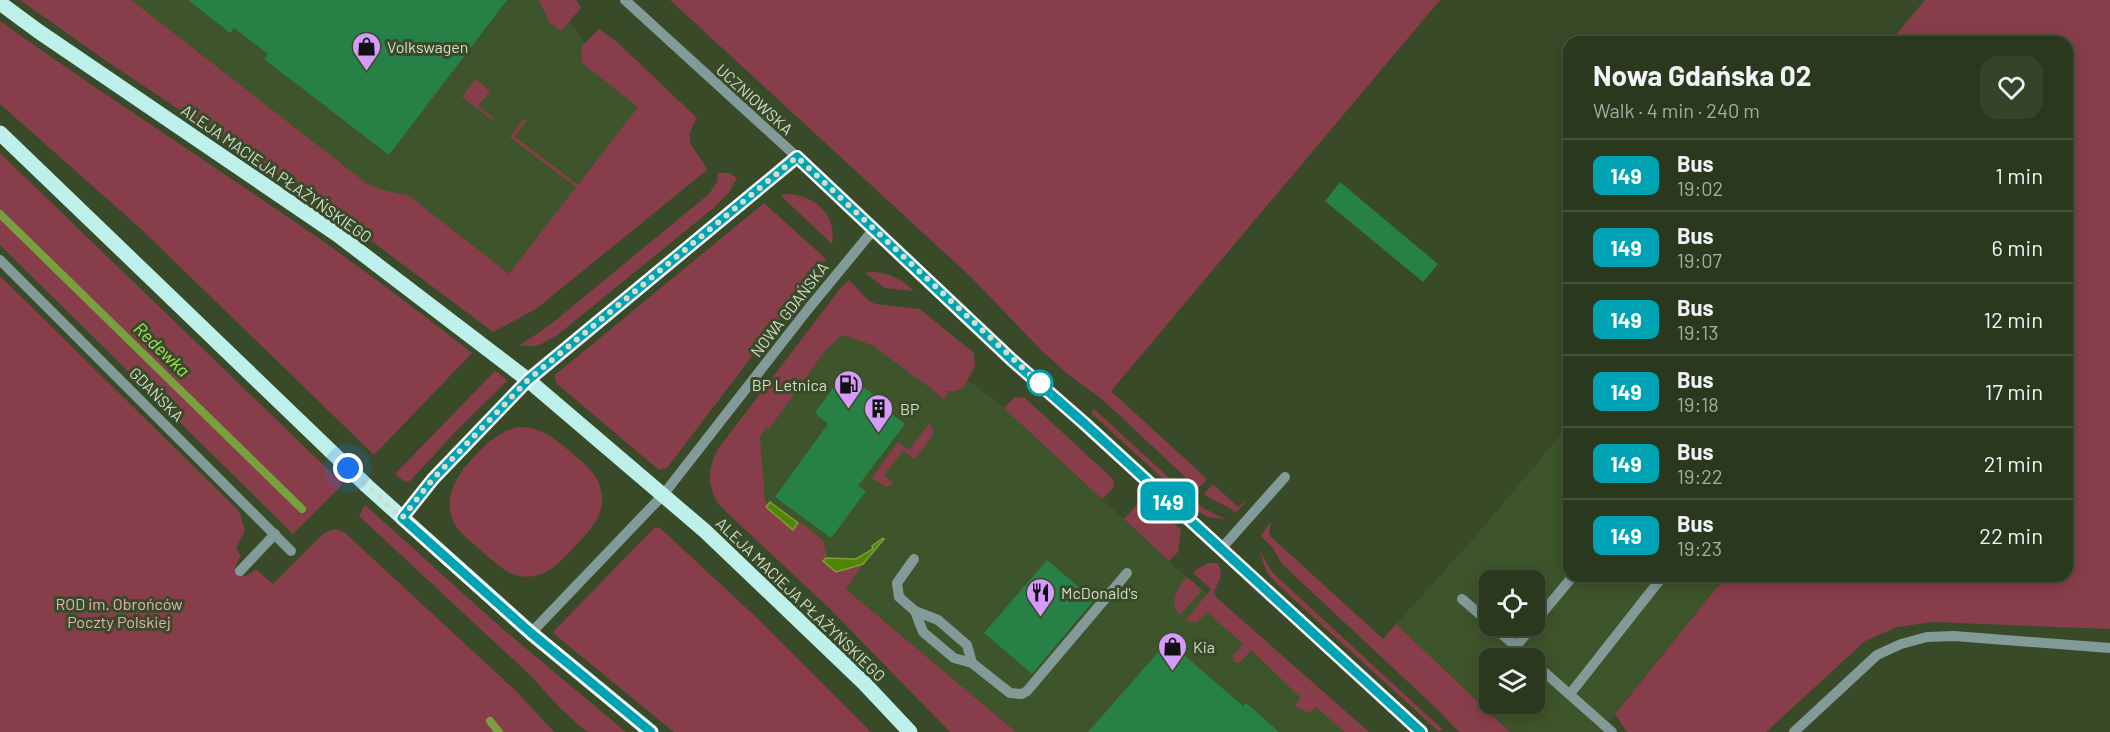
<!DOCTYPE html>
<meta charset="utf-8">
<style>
:root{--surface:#2a381e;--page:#36432b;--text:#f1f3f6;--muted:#a5aca4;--line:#46523c}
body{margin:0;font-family:Barlow,sans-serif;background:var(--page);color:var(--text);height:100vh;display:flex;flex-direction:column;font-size:22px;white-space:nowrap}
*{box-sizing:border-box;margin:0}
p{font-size:20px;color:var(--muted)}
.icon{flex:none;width:33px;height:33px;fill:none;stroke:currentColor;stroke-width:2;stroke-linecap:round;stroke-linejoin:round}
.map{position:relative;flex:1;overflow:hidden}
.sheet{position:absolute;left:1563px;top:36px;width:510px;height:546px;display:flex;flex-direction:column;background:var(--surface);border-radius:18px;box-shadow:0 3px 15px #0003,0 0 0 2px var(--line)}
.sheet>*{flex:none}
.badge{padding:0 12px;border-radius:9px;font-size:21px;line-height:39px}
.fabs{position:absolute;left:1479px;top:570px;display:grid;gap:12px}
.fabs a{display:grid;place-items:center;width:66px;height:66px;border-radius:12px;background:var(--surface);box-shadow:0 3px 15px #0003,0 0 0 2px var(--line);font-size:30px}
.you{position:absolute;width:30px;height:30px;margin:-15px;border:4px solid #fff;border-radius:50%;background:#1a73e8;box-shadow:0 0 0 9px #1a73e833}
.map>.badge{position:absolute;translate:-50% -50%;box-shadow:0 0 0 3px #fff}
.round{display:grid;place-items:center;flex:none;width:63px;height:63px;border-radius:18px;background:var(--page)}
.head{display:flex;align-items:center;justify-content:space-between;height:102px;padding:0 30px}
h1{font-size:28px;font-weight:700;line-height:45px}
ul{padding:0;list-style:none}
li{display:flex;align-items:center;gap:18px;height:72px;padding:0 30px;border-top:2px solid var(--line)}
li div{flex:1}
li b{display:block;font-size:22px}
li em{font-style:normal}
li .badge{min-width:66px;font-weight:700;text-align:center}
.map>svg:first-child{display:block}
.built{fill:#3e542a;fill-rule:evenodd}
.green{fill:#873e4a}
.water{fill:#528602;stroke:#79a03e;stroke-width:1.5}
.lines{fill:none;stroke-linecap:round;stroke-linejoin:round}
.stream{stroke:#79a03e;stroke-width:8}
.building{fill:#278147}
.minor{stroke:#829a98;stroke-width:10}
.major{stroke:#bdefeb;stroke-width:15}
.line-casing{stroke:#fff;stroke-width:14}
.line{stroke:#00a3b4;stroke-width:9}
.walk{stroke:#d3deca;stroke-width:6;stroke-dasharray:0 10.8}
.stop-dot{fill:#fff;stroke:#00a3b4;stroke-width:3}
.labels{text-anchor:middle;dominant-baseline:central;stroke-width:6;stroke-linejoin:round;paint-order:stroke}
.poi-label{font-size:16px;fill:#d3deca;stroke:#384a28;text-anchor:start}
.street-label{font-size:16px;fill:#d3deca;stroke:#384a28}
.park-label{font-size:16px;fill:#ecaeb5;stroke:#384a28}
.water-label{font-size:18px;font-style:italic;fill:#a0e459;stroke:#384a28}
</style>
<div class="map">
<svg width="2110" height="732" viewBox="0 0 2110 732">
<rect width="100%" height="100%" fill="#384a28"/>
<g class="built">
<polygon points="127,0 551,0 651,124 501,288"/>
<polygon points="843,323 963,377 998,402 1179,570 1366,732 1016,732 767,522 735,472"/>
<path d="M1569,425V576H1726L1600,732H1510L1396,624L1467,546ZM1490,580H1534V626H1490ZM1490,658H1534V704H1490Z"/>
</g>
<g class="green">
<path d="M20,0H131L366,183L382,190L408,195L509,274L576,187L510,137L524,119L527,120L515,137L578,185L638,107L582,63L581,47L599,29L616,41L697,118C680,145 697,148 707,170L536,309L493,332L334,213L102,58Z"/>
<polygon points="539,0 576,0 581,8 561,31 549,22"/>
<polygon points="670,0 1440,0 1111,391 1207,479 1198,489 1103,400 1069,375 1043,352 971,277"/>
<polygon points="1925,0 2110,0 2110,629 1933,622 1897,627 1865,641 1766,732 1627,732 1615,714 1726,576 2067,576 2067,42 1890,42"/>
<path d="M0,21C99,92 201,157 301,226C359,266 416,309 472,353L374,455L140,228L0,104Z"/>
<polygon points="476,79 490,91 478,106 493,118 492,120 462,97"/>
<polygon points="0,153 343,484 293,534 0,245"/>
<polygon points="718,173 729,173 737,178 730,191 716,206 555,337 537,346 519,346 551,324 709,194 717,182"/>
<path d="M789,194C816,196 837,216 832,244L780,195Z"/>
<polygon points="764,203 826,259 667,468 659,470 557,384 555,380 555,375"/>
<path d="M872,272C890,273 901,279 914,291L885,288L865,273Z"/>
<polygon points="0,276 239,511 245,530 236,549 241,555 235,567 245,577 256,569 273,584 323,534 334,529 344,532 516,691 554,732 0,732"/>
<path d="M849,280L868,300L875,304L920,309L974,353L975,366L964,387L956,391H947L946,399L941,398L937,393L872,345L842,335L824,352L769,429L767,427L760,437L765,501L768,504L767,507L793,529L798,523H801L823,540L827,558H826L836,572L863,564L846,589L1016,732H950L829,608L720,506C707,488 707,469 718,449L839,290Z"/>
<polygon points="495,371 507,380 506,382 457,430 410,481 405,482 395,474"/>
<polygon points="1015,397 1025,398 1113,479 1114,487 1102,499 1004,408"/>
<polygon points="1094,409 1201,507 1225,519 1207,517 1198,511 1091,413"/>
<polygon points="929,423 933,429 932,437 915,459 903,451 884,475 894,484 886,487 872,478 898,442 909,450"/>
<path d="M518,427C539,427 552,436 567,449C580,460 595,470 600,487C608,511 592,528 577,544C557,566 538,587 506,571C496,564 487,556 477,547C471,541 462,535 457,528C440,502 455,477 473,458C487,443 498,432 518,427Z"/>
<path d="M1213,484L1238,507L1247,500L1236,513C1226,504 1214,502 1204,494Z"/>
<polygon points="1147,502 1157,507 1181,530 1178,552 1169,561 1124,519 1137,505"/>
<polygon points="365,505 497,624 626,732 588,732 581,727 560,708 530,675 359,516"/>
<polygon points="1271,521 1269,535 1383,639 1396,624 1510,732 1459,732 1437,709 1282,564 1273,548 1261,536"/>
<polygon points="655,527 660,528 756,617 871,732 674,732 554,634 554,631"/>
<polygon points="1259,550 1273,573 1442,729 1439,732 1278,585 1267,573"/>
<path d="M1208,563H1217C1226,575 1217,581 1214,593L1217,598L1369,732H1345L1316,707L1310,713L1294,706L1301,698L1251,650L1240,663L1234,662L1233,656L1243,644L1207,612L1196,623L1186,620L1211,589L1193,573L1197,569Z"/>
<path d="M1187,577L1202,590L1180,615C1168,601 1177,589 1187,577Z"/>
</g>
<g class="water">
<polygon points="770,502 798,523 793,530 766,507"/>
<polygon points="883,538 884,539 863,564 836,572 823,561 826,558 856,559 873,549 872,546"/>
</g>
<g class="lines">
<g class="stream">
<polyline points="0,214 302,509"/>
<polyline points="490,721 499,732"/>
</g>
</g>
<g class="building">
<polygon points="188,0 507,0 389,155 264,59 268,54 234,28 230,33"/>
<polygon points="1340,182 1438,264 1423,282 1325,201"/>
<polygon points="844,373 884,402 881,406 905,424 858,486 866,491 831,538 775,497 828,424 815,413"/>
<polygon points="1047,560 1094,600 1032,674 984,633"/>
<polygon points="1168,641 1243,706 1246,703 1279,732 1088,732"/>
</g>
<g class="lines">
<g class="minor">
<polyline points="625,0 797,157 1013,360 1084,423 1421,732"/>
<polyline points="0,260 291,551"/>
<polyline points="402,518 433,479 528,380 797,157"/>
<polyline points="1221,549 1285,477"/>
<polyline points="914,559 897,583 899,597 915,611 938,620 967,645 972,663"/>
<polyline points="240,571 275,534"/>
<polyline points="1462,599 1490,623"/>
<polyline points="915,611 923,632 954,658 972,663 1010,693 1022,694 1027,691 1127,573"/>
<polyline points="1534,623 1573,576"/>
<polyline points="1492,626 1530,658"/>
<polyline points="531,633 663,495 809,308 874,229"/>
<polyline points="1516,646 1533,626"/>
<polyline points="1534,663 1612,732"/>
<polyline points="1570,694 1663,576"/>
<polyline points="1794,732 1877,655 1901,644 1927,637 1954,636 2110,648"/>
</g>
<g class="major">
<polyline points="0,3 38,31 338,235 528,380 705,531 864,683 910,732"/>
<polyline points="0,133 367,486 531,633 651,732"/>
</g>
</g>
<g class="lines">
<defs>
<polyline id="line" points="651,732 531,633 402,518 433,479 528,380 797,157 1012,360 1084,423 1421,732"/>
</defs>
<use href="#line" class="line-casing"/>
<use href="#line" class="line"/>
<polyline class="walk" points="348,468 402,518 433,479 528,380 797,157 1042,386 1040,383"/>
</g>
<defs>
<symbol id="shop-pin" viewBox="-11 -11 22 30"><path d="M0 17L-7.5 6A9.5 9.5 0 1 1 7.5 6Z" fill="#d59bfa" stroke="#384a28"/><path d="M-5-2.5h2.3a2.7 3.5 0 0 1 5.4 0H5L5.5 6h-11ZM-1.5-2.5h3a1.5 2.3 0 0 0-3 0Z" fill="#111"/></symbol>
<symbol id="fuel-pin" viewBox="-11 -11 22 30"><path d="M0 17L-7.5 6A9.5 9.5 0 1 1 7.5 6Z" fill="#d59bfa" stroke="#384a28"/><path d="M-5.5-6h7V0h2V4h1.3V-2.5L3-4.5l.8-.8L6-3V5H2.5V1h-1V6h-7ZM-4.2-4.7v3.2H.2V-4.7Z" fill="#111"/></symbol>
<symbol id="building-pin" viewBox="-11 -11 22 30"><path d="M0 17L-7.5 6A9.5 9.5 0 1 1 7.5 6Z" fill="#d59bfa" stroke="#384a28"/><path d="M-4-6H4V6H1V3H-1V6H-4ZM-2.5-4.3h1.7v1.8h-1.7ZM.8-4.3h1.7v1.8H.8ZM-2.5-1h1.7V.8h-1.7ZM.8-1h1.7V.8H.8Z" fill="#111"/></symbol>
<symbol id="restaurant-pin" viewBox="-11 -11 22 30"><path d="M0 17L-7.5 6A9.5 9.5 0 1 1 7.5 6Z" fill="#d59bfa" stroke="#384a28"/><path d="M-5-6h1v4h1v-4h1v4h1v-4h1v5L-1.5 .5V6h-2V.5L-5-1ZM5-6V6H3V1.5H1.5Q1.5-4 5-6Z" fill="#111"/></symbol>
</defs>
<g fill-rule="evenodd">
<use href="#shop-pin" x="350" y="30" width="33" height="45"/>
<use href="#fuel-pin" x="832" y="368" width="33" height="45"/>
<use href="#building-pin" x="862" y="392" width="33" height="45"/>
<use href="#restaurant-pin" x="1024" y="576" width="33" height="45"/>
<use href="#shop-pin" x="1156" y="630" width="33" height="45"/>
</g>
<circle class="stop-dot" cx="1040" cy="383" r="12"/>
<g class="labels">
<g class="poi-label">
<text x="387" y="46">Volkswagen</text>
<text x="827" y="384" text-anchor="end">BP Letnica</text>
<text x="900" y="408">BP</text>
<text x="1061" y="592">McDonald's</text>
<text x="1193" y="646">Kia</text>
</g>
<g class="street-label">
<text transform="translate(755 99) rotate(42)">UCZNIOWSKA</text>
<text transform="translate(277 173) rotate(35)">ALEJA MACIEJA PŁAŻYŃSKIEGO</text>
<text transform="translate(789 309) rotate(-52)">NOWA GDAŃSKA</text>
<text transform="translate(157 394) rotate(45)">GDAŃSKA</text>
<text transform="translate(801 599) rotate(44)">ALEJA MACIEJA PŁAŻYŃSKIEGO</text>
</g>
<g class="park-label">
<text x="119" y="603">ROD im. Obrońców<tspan x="119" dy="18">Poczty Polskiej</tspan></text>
</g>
<g class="water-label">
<text transform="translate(162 349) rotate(44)">Redewka</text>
</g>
</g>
</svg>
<div class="fabs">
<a><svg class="icon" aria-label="locate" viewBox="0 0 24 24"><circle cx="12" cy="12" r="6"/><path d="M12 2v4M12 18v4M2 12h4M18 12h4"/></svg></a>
<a><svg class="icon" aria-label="layers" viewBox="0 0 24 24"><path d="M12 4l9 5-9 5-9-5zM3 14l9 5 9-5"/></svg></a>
</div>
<div class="you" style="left:348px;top:468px"></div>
<b class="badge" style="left:1168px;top:501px;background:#00a3b4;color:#fff">149</b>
<section class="sheet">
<div class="head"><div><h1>Nowa Gdańska 02</h1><p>Walk · 4 min · 240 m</p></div><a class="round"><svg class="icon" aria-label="heart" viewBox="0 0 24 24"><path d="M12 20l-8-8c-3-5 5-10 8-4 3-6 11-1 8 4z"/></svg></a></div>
<ul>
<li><span class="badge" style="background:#00a3b4;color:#fff">149</span><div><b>Bus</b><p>19:02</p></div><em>1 min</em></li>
<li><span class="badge" style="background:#00a3b4;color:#fff">149</span><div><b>Bus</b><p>19:07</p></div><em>6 min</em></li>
<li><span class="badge" style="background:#00a3b4;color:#fff">149</span><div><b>Bus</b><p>19:13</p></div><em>12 min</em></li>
<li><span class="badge" style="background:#00a3b4;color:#fff">149</span><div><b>Bus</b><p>19:18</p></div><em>17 min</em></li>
<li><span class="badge" style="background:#00a3b4;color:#fff">149</span><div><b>Bus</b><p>19:22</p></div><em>21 min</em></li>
<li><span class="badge" style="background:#00a3b4;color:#fff">149</span><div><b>Bus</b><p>19:23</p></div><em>22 min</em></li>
</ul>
</section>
</div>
